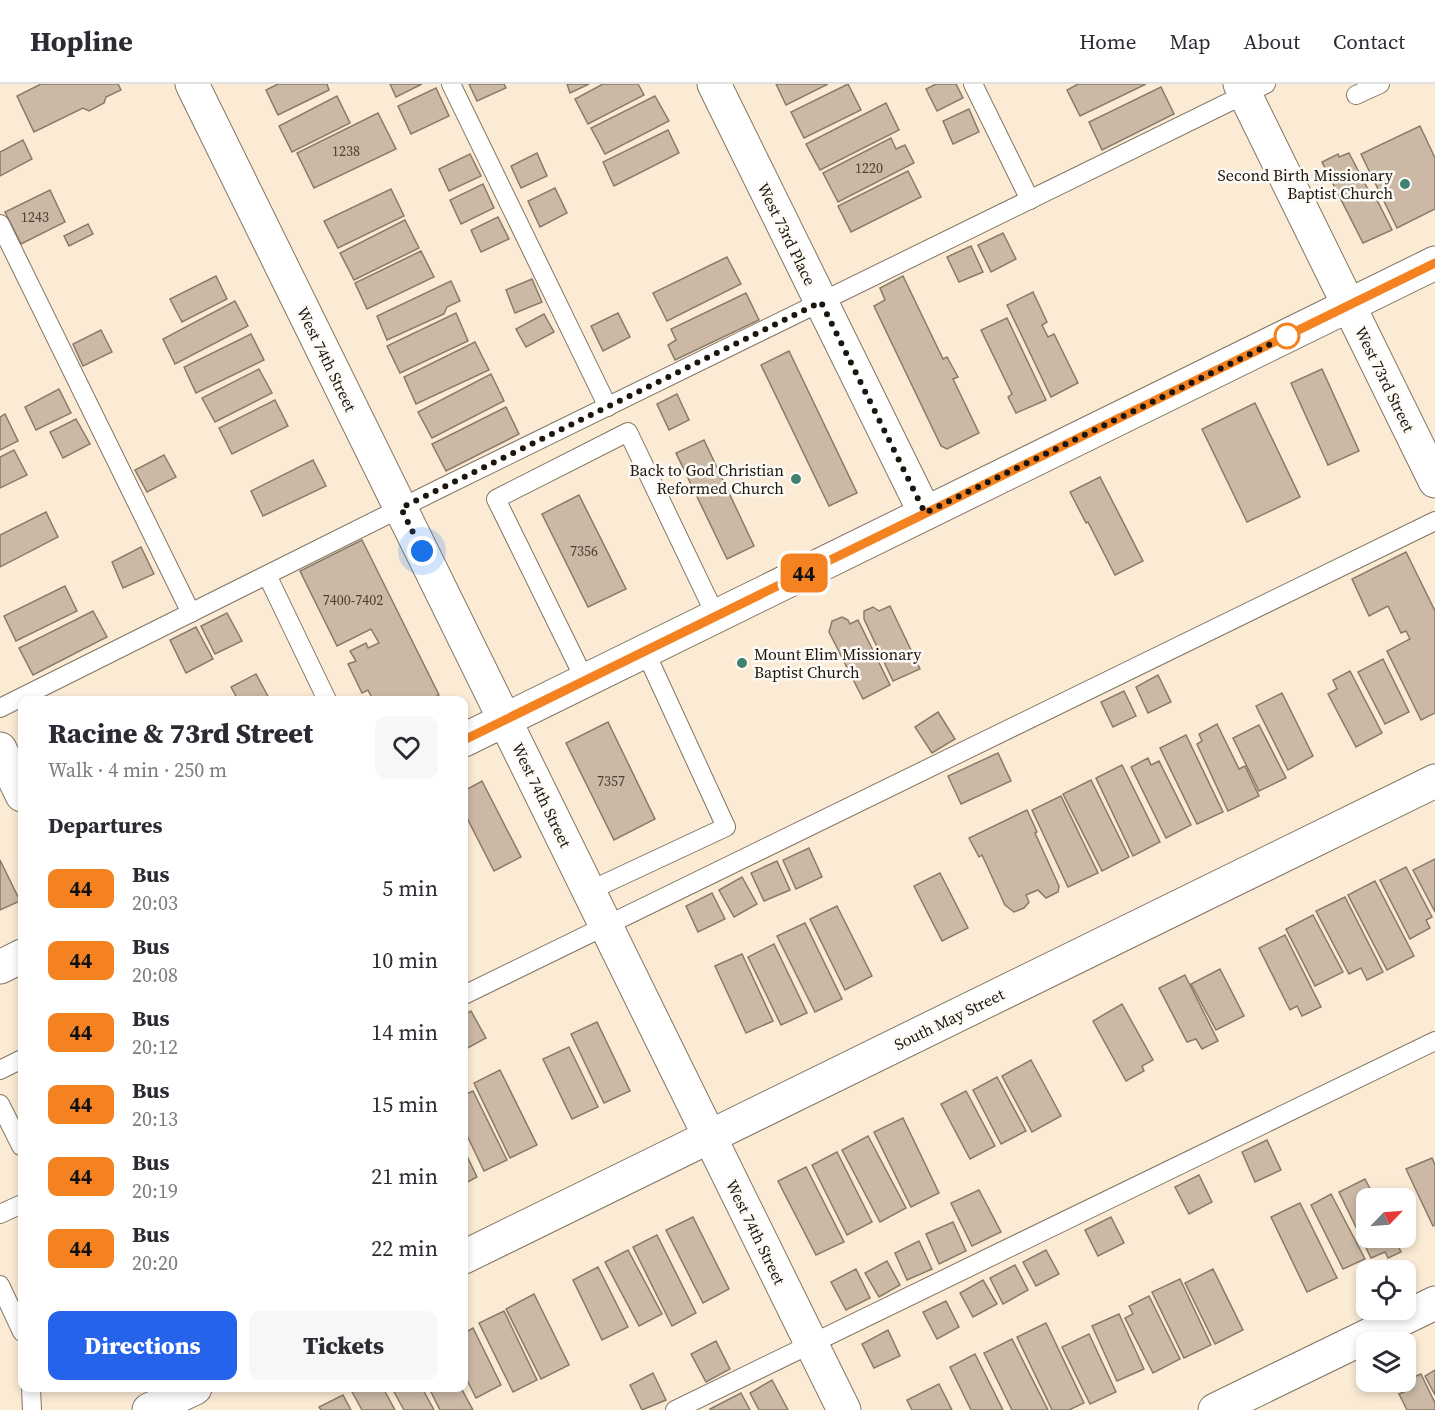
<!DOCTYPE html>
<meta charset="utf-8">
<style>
:root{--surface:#fff;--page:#f7f7f7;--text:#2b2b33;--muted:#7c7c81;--line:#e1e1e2;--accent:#2563eb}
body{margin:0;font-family:"Source Serif 4",serif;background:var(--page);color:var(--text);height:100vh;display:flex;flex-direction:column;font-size:22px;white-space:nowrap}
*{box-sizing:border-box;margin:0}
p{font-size:20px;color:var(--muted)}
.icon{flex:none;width:33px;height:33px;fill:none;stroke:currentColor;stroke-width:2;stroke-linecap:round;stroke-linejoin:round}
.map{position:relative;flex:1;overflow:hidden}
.panel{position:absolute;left:18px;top:612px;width:450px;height:696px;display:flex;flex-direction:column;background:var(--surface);border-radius:12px;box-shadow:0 3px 9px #0003}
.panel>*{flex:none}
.badge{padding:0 12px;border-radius:9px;font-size:21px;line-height:39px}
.needle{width:39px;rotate:65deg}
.fabs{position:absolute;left:1356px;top:1104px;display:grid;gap:12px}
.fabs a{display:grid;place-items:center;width:60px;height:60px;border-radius:12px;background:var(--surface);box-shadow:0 3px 9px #0003;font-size:30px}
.you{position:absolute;width:30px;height:30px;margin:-15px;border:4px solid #fff;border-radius:50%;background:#1a73e8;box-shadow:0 0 0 9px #1a73e833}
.map>.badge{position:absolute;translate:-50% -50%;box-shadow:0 0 0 3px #fff}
h2{padding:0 30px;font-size:22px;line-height:54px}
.round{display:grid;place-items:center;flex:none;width:63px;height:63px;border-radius:12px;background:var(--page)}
.head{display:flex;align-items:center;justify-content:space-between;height:102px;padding:0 30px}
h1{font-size:28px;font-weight:800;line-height:45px}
.primary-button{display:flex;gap:12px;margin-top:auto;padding:12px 30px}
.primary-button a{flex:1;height:69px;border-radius:12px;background:var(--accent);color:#fff;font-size:24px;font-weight:800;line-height:69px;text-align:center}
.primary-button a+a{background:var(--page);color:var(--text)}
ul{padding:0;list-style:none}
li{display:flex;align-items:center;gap:18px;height:72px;padding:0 30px}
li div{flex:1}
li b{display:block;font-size:22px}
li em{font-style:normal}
li .badge{min-width:66px;font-weight:700;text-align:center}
header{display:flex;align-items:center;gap:36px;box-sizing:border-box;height:84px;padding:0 30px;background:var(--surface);border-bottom:2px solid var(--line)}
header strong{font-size:28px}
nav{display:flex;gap:33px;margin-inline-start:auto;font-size:21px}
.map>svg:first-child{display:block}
.building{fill:#cbb9a6;stroke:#8a7a68;stroke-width:1.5}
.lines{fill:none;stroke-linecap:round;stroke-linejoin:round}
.lane-casing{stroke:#837562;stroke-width:20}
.street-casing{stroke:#837562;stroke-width:35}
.secondary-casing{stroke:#837562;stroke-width:35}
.lane{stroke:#fff;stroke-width:18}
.street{stroke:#fff;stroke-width:33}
.secondary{stroke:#fff;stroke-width:33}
.line-casing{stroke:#fff;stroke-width:14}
.line{stroke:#f58220;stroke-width:9}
.walk{stroke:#1c160f;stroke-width:6;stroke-dasharray:0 10.8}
.poi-dot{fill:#418170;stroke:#fefaf6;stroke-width:2}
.stop-dot{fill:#fff;stroke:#f58220;stroke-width:3}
.labels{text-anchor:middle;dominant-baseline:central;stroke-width:5;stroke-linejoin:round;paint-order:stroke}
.number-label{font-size:14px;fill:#483f35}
.poi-label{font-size:16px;fill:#1c160f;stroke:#fefaf6;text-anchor:end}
.street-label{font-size:16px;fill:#1c160f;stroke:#fefaf6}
</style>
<header>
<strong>Hopline</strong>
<nav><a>Home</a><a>Map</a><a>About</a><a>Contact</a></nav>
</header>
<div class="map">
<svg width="1435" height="1326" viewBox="0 0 1435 1326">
<rect width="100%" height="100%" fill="#fbebd5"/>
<g class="building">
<polygon points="41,0 118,0 121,6 106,13 104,19 89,27 83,24 34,48 17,12"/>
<polygon points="278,0 327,0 329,6 278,31 266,6"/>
<polygon points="390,0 422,0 396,13"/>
<polygon points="469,0 504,0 506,4 477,17"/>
<polygon points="567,0 589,0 570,9"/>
<polygon points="603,0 638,0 644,11 588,40 575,15"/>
<polygon points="776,0 828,0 786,21"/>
<polygon points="848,0 861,26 804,54 791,28"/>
<polygon points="936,0 956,0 963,14 937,27 926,5"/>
<polygon points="1078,0 1146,0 1080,32 1067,6"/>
<polygon points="1161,3 1174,30 1102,66 1089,38"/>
<polygon points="436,4 449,32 411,50 398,22"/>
<polygon points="337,12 350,39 292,68 279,42"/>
<polygon points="655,12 669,37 605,70 591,44"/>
<polygon points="886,19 899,46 820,86 806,60"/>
<polygon points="969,25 979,48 953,60 943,37"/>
<polygon points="378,29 396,65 314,104 297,69"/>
<polygon points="1420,42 1435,74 1435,125 1397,144 1361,70"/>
<polygon points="668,46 679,69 614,102 603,78"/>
<polygon points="891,54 896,65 905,61 914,79 838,118 823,89"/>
<polygon points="23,56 32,75 0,92 0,68"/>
<polygon points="537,69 547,92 521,104 511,82"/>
<polygon points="1349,69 1372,113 1377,116 1392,146 1363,159 1322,78 1338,70 1339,73"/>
<polygon points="470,70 481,92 449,107 439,85"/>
<polygon points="908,87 921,113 851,148 838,122"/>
<polygon points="483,100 494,124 461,140 450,116"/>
<polygon points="555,104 567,129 540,143 528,117"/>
<polygon points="391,105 404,132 338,164 324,137"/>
<polygon points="50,106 65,138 21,160 5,128"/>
<polygon points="498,133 509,155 481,168 471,146"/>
<polygon points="405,136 419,164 354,196 340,169"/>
<polygon points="88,140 93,150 69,162 64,152"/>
<polygon points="1003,149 1016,175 991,188 978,161"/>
<polygon points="971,162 983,188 959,198 947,173"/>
<polygon points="421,167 434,193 367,225 355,199"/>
<polygon points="727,173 741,200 667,237 653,209"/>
<polygon points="216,192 227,215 182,238 170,215"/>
<polygon points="903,192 943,275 947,273 958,293 953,295 979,349 947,365 941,362 874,222 885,216 880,204"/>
<polygon points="532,195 542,218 515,229 506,206"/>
<polygon points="451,197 460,217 447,223 444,230 387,256 377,232"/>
<polygon points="1033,208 1047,238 1042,241 1048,253 1054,250 1078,299 1051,313 1007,221"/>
<polygon points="746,209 759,236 675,276 668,261 676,256 671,245"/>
<polygon points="235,217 248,242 175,280 163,255"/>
<polygon points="456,229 468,257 400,289 387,262"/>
<polygon points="618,229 630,253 603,267 591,242"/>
<polygon points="544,230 554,248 526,263 516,245"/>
<polygon points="1007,234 1046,316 1016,329 1008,313 1012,310 981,246"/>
<polygon points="101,246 112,268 83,282 73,260"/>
<polygon points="251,250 264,276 196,309 184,283"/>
<polygon points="475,258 489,286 416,320 404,293"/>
<polygon points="789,267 857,409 829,422 761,281"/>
<polygon points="259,285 272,309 215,338 202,314"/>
<polygon points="1322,285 1359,367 1328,381 1291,299"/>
<polygon points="491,290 504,317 432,354 418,328"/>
<polygon points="59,305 71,329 36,346 25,323"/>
<polygon points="677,310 689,336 669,346 657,320"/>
<polygon points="275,316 288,342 232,370 219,344"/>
<polygon points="1255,319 1300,413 1247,438 1202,345"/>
<polygon points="506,323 519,350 446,387 432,360"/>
<polygon points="5,330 18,357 0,366 0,333"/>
<polygon points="76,335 90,360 63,374 50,348"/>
<polygon points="704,356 754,462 727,475 676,369"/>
<polygon points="14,366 27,391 0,404 0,373"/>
<polygon points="164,371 176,393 147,408 135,386"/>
<polygon points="313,376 326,402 263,432 251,407"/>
<polygon points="1100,393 1143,477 1115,491 1088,438 1086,439 1070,408"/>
<polygon points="579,411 626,505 588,523 542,430"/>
<polygon points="46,428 58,453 0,483 0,451"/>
<polygon points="362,456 439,611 429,616 373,616 368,606 362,609 348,580 356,577 350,567 366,559 368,564 379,559 371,545 337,562 300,487"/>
<polygon points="141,463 154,490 123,504 112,478"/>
<polygon points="1406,468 1435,527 1435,629 1421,636 1387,567 1410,555 1406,547 1401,549 1388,522 1369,532 1352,495"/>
<polygon points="65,502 77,527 16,557 4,532"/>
<polygon points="890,522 920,585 893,597 864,535 864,527 873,523 879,527"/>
<polygon points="93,527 107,553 33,591 19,564"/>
<polygon points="227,529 242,557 215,570 201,542"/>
<polygon points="842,533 848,536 850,540 858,536 890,601 863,615 829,548 832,537"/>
<polygon points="196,543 213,575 186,589 170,556"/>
<polygon points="1383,575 1409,628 1385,640 1358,588"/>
<polygon points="1350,587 1382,649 1356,663 1328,610 1337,605 1333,596"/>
<polygon points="256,590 270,616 238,616 231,603"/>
<polygon points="1158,591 1171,618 1148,629 1136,603"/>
<polygon points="1124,607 1136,632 1113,643 1101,618"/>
<polygon points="1282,609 1313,672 1288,686 1256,622"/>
<polygon points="938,628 955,655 932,669 915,643"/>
<polygon points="608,638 655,735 614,756 566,659"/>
<polygon points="1217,640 1239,685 1245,682 1259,712 1228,727 1197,660 1202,657 1199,650"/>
<polygon points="1259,641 1286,694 1259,707 1233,654"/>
<polygon points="1186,651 1223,728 1197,740 1160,664"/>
<polygon points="998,669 1011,697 961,720 948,692"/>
<polygon points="1148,674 1151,681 1159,677 1191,741 1166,754 1131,683"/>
<polygon points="1122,681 1160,758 1133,772 1096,694"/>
<polygon points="1091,696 1129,773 1102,787 1063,710"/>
<polygon points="482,697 521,773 494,787 464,728 464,707"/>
<polygon points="1061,712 1098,789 1068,803 1032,726"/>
<polygon points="1027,726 1037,748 1035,749 1059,802 1058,808 1046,814 1038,806 1026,811 1029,818 1024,824 1014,828 1005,821 982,771 979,773 969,754"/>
<polygon points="809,764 822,793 796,805 783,776"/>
<polygon points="1435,775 1435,828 1413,786"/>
<polygon points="0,776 20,817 0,826"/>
<polygon points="777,777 790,806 764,817 751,789"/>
<polygon points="1406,783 1432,833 1426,836 1430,844 1410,855 1380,796"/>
<polygon points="940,789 968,844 942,857 914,802"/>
<polygon points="742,793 757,820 734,833 719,806"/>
<polygon points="1375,797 1414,872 1387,886 1348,811"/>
<polygon points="712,809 725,835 698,848 686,822"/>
<polygon points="1345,813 1383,888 1367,896 1361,884 1349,890 1316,827"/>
<polygon points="837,822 872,892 845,906 810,835"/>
<polygon points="1313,831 1343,888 1315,902 1286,845"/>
<polygon points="805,839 842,915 815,928 777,852"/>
<polygon points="1285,851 1321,923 1302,932 1297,922 1290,926 1259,864"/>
<polygon points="774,860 807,929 781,941 748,873"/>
<polygon points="742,870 773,937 746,949 715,882"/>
<polygon points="1220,885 1244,932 1216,946 1191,900"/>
<polygon points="1185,891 1218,957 1202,965 1196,955 1187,958 1159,904"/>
<polygon points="1122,920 1153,976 1142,982 1144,987 1126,997 1093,937"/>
<polygon points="471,927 486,954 464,966 464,931"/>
<polygon points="597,938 630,1007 604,1019 571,950"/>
<polygon points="569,963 598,1023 572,1035 543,975"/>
<polygon points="1031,976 1061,1032 1032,1048 1002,992"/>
<polygon points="500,986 537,1061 510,1074 474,999"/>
<polygon points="997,993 1026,1047 1001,1060 973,1006"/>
<polygon points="473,1007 507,1076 484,1087 464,1045 464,1011"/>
<polygon points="966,1007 995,1062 970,1075 941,1020"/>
<polygon points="903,1034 939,1109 911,1123 874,1048"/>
<polygon points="868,1052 906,1124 880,1138 842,1066"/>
<polygon points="1267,1056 1281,1086 1255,1098 1242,1068"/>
<polygon points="464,1066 477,1093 464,1100"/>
<polygon points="837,1068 872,1138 847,1151 812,1081"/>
<polygon points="1432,1074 1435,1081 1435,1141 1433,1142 1406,1085"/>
<polygon points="806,1083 844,1158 816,1171 778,1097"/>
<polygon points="1199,1091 1212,1118 1189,1130 1175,1103"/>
<polygon points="1365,1095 1375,1114 1366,1114 1366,1154 1394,1154 1401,1168 1388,1174 1385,1168 1371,1174 1339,1108"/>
<polygon points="979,1106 1001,1148 972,1162 951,1119"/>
<polygon points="1331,1110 1365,1175 1343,1185 1311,1121"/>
<polygon points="1300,1119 1337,1194 1307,1208 1271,1133"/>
<polygon points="693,1133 729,1205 703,1219 666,1146"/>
<polygon points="1111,1133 1124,1159 1098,1172 1085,1146"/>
<polygon points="953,1138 966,1167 939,1180 926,1150"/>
<polygon points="657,1151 696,1229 672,1242 633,1163"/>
<polygon points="919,1157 932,1185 907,1196 895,1169"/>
<polygon points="628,1166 662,1230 639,1242 605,1178"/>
<polygon points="1046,1166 1059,1190 1036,1202 1023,1178"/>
<polygon points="887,1177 900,1201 879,1213 865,1189"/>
<polygon points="1015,1181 1028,1206 1003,1220 990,1194"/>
<polygon points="598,1183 628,1243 602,1256 573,1196"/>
<polygon points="856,1185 870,1214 846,1226 831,1198"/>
<polygon points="1213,1185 1243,1246 1215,1260 1185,1199"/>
<polygon points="1180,1195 1211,1261 1184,1274 1152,1208"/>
<polygon points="983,1196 997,1220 973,1233 960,1209"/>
<polygon points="534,1210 569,1281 541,1295 506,1225"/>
<polygon points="1149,1212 1180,1275 1153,1289 1125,1234 1133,1230 1129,1222"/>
<polygon points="946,1217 959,1243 937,1255 923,1228"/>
<polygon points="504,1227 537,1296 513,1308 479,1239"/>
<polygon points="1119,1230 1144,1285 1117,1297 1092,1242"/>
<polygon points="1046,1239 1084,1319 1069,1326 1052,1326 1017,1253"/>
<polygon points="473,1244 501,1301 476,1314 464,1290 464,1249"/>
<polygon points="888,1246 900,1272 874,1284 862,1260"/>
<polygon points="1089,1250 1116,1308 1090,1320 1062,1263"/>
<polygon points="1012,1255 1048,1326 1012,1326 984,1269"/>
<polygon points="716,1257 730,1285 706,1298 691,1270"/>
<polygon points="975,1270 1003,1326 971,1326 950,1283"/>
<polygon points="1435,1286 1435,1311 1425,1292"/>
<polygon points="653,1289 666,1316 642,1326 630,1301"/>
<polygon points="1421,1290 1435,1319 1435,1326 1407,1326 1399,1310 1413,1304 1409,1295"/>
<polygon points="772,1296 788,1326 759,1326 750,1309"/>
<polygon points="939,1300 952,1326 912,1326 907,1316"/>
<polygon points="350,1304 383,1304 395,1326 362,1326"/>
<polygon points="392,1304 422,1304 434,1326 404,1326"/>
<polygon points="429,1304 461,1304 473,1326 440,1326"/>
<polygon points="741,1309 750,1326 711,1326 710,1325"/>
<polygon points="343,1311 351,1326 321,1326 319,1323"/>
</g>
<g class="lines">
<defs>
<g id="lane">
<polyline points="451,0 608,323"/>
<polyline points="973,0 1030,116"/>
<polyline points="1356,11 1380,0"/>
<polyline points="0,140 191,529"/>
<polyline points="267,491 327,616"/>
<polyline points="585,596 496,415 628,348 716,532"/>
<polyline points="0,624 439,405 1266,0"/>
<polyline points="589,807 726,743 645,567"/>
<polyline points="464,911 1435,437"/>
<polyline points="0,986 22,975"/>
<polyline points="0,1020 21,1062 22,1061"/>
<polyline points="0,1130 22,1120"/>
<polyline points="0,1201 22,1248"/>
<polyline points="31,1304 32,1326"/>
<polyline points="675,1326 1435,957"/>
</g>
<g id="street">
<polyline points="714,0 925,429"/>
<polyline points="1240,0 1435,397"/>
<polyline points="0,665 22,711"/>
<polyline points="464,1173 1435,697"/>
<polyline points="149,1326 195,1304"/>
<polyline points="1215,1326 1435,1219"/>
</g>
<g id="secondary">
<polyline points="192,0 844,1326"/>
<polyline points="464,656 1435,179"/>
<polyline points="0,883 22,872"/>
</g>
</defs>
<use href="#lane" class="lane-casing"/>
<use href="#street" class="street-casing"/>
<use href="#secondary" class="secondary-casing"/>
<use href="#lane" class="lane"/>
<use href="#street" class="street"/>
<use href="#secondary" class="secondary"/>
</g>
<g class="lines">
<defs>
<polyline id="line" points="464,656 1435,179"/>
</defs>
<use href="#line" class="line-casing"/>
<use href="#line" class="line"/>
<polyline class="walk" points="422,467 401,424 821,218 925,429 1287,252"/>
</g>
<g class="poi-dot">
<circle cx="1405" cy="100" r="6"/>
<circle cx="796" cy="395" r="6"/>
<circle cx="742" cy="579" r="6"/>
</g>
<circle class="stop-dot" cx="1287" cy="252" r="12"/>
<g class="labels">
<g class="number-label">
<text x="346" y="67">1238</text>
<text x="869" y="84">1220</text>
<text x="35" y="133">1243</text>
<text x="584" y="467">7356</text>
<text x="353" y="516">7400-7402</text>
<text x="611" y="697">7357</text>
</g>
<g class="poi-label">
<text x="1393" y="91">Second Birth Missionary<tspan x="1393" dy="18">Baptist Church</tspan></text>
<text x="784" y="386">Back to God Christian<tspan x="784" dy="18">Reformed Church</tspan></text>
<text x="754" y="570" text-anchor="start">Mount Elim Missionary<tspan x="754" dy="18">Baptist Church</tspan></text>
</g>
<g class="street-label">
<text transform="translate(787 150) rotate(64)">West 73rd Place</text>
<text transform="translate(327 275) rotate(64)">West 74th Street</text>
<text transform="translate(1385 295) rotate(64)">West 73rd Street</text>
<text transform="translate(542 711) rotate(64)">West 74th Street</text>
<text transform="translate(949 935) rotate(-26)">South May Street</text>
<text transform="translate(756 1148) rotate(64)">West 74th Street</text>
</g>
</g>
</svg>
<div class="fabs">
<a><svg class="needle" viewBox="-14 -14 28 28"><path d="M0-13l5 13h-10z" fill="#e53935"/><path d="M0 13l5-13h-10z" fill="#7c7c81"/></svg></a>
<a><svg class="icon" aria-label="locate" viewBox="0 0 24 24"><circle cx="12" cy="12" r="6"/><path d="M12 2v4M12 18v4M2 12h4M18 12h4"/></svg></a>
<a><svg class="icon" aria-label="layers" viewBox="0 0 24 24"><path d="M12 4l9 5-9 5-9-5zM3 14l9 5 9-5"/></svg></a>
</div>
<div class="you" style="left:422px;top:467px"></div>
<b class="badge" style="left:804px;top:489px;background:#f58220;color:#111">44</b>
<section class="panel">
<div class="head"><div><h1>Racine &amp; 73rd Street</h1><p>Walk · 4 min · 250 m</p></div><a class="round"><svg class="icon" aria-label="heart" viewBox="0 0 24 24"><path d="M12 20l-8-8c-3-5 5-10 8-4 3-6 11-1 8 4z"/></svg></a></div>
<h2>Departures</h2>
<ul>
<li><span class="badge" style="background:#f58220;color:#111">44</span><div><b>Bus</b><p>20:03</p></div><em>5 min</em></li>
<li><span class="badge" style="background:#f58220;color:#111">44</span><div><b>Bus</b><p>20:08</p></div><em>10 min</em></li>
<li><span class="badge" style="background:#f58220;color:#111">44</span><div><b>Bus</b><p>20:12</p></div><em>14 min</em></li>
<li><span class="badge" style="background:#f58220;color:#111">44</span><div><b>Bus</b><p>20:13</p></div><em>15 min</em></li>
<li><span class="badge" style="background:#f58220;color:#111">44</span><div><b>Bus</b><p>20:19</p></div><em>21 min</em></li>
<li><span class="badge" style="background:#f58220;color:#111">44</span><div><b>Bus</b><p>20:20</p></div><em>22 min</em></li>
</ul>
<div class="primary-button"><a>Directions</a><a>Tickets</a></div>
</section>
</div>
